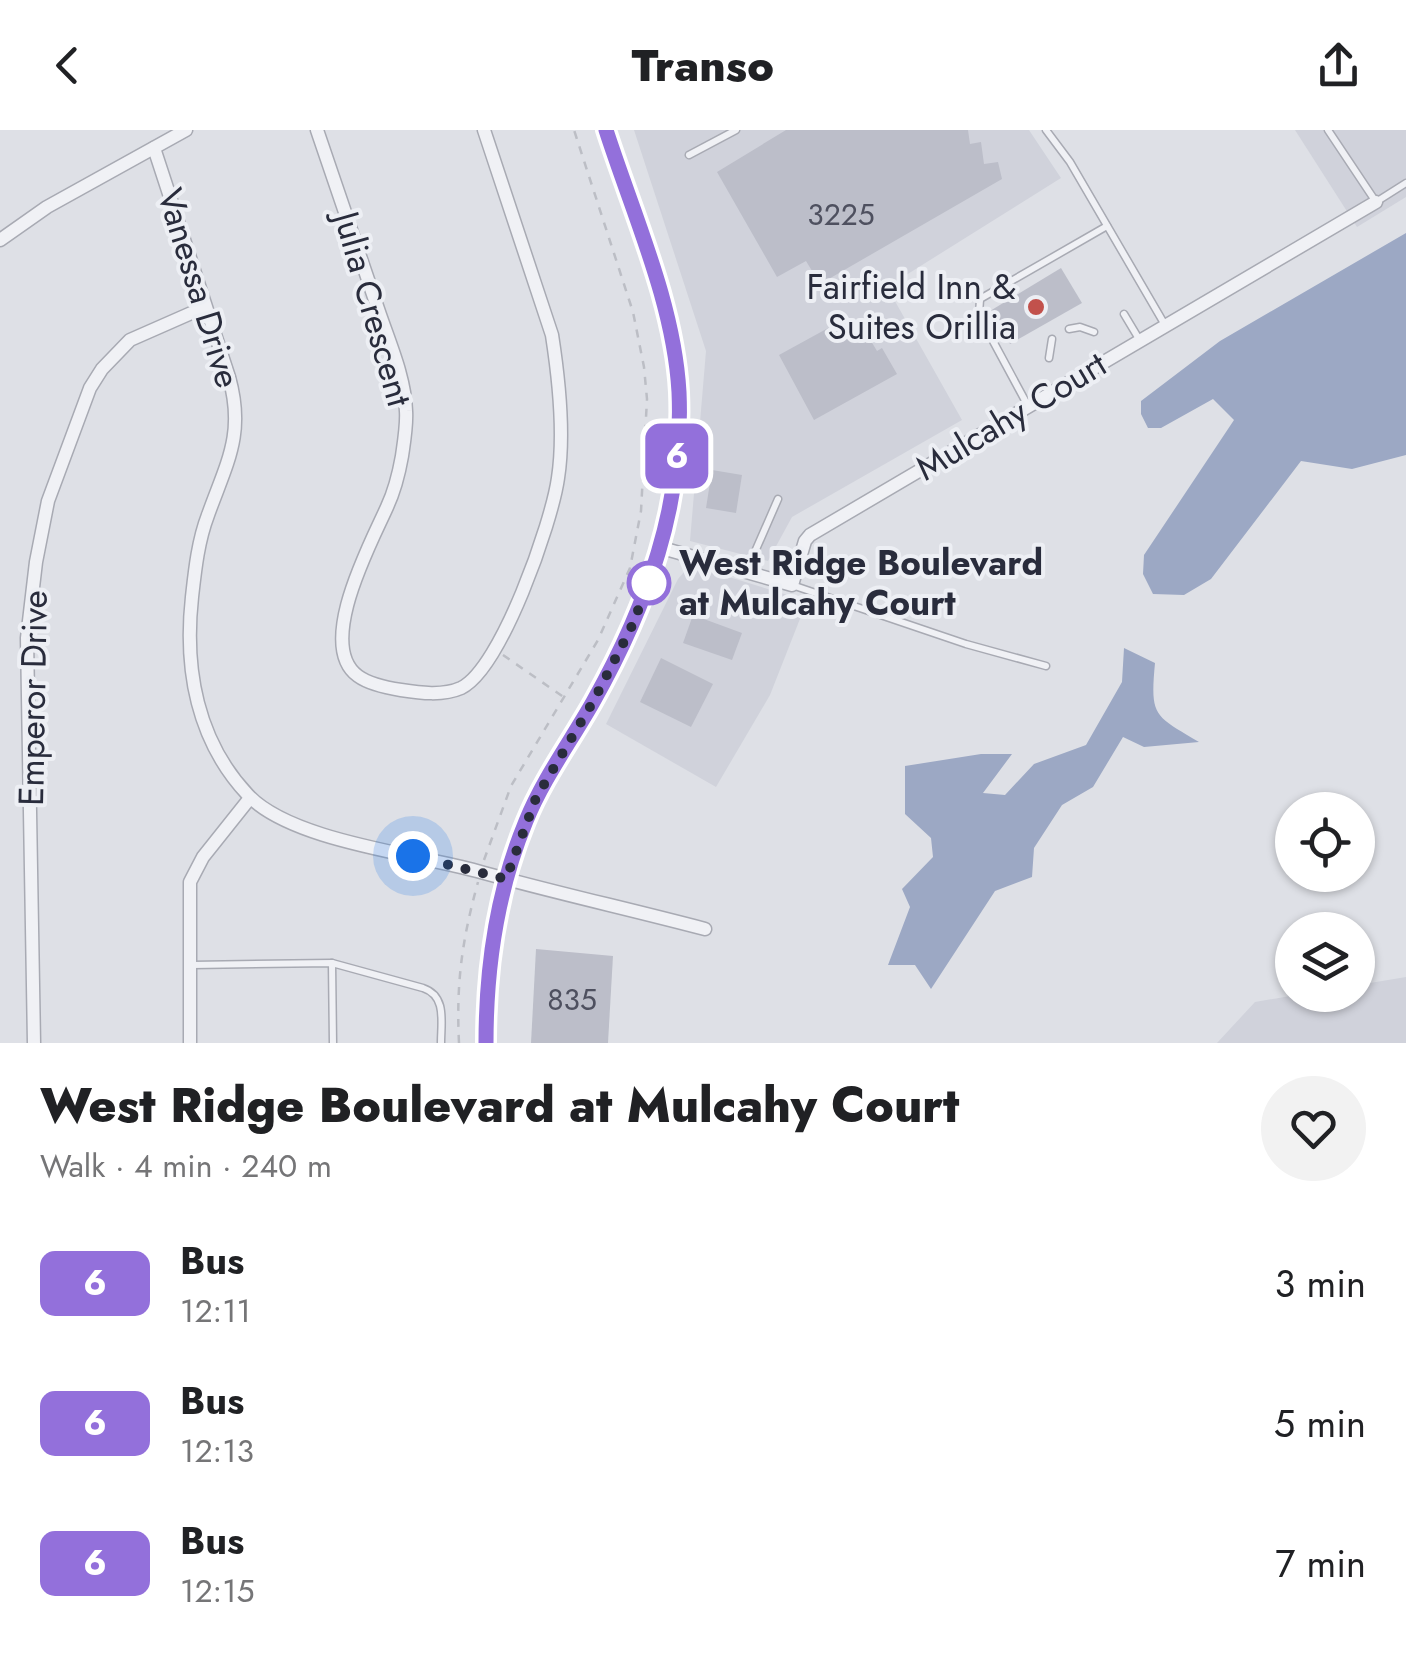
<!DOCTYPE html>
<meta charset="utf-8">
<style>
:root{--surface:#fff;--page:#f2f2f2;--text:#202124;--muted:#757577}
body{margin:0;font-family:Jost,sans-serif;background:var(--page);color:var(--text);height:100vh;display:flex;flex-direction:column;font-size:38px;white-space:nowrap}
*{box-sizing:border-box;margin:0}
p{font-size:32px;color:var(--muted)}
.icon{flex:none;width:55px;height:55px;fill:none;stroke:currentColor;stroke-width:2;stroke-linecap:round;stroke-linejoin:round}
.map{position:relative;height:913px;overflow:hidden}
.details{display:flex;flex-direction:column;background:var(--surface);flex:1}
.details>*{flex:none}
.badge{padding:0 20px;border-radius:15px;font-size:35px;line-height:65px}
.buttons{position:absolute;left:1275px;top:662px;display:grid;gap:20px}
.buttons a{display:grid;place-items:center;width:100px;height:100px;border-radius:50%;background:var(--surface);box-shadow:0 2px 8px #0004;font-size:50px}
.you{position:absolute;width:50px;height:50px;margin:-25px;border:8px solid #fff;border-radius:50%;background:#1a73e8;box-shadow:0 0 0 15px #1a73e833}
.map>.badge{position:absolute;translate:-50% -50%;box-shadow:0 0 0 5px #fff}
.round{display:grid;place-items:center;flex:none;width:105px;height:105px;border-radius:52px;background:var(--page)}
.summary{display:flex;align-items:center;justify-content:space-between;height:170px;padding:0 40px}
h1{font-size:48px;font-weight:800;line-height:75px}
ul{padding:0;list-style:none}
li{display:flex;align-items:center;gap:30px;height:140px;padding:0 40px}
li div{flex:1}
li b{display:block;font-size:38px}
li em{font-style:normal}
li .badge{min-width:110px;font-weight:700;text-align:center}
header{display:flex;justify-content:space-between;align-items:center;height:130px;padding:0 40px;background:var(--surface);font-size:45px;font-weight:800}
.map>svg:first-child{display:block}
.built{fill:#d0d2db}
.water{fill:#9ca8c4}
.building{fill:#bcbec9}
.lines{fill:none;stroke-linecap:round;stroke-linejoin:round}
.lane-casing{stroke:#a8aab3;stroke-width:9}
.street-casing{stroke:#a8aab3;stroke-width:15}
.path{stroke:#bcbec5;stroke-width:2.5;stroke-dasharray:8 8;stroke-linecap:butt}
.lane{stroke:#f0f1f5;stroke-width:6}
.street{stroke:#f0f1f5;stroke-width:12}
.secondary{stroke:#fff;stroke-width:18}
.line-casing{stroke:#fff;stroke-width:22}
.line{stroke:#9370db;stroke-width:15}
.walk{stroke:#292c3c;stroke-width:10;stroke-dasharray:0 18}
.poi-dot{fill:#c2514c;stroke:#edeff4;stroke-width:4}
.stop-dot{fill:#fff;stroke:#9370db;stroke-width:5}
.labels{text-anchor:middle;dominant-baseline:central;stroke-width:8;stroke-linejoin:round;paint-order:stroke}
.number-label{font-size:30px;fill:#4e505f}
.poi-label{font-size:35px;fill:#292c3c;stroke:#edeff4;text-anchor:end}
.street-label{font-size:35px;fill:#292c3c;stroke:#edeff4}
.stop-label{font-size:35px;font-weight:bold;fill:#292c3c;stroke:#edeff4;text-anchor:start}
</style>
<header><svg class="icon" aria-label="back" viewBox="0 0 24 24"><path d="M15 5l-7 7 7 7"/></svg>Transo<svg class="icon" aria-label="share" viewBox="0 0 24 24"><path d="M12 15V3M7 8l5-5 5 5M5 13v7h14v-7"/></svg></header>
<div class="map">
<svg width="1406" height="913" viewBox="0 0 1406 913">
<rect width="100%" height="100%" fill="#dee0e6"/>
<g class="built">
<polygon points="634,0 1029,0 1061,48 887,157 962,290 792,387 768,431 690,411 706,221"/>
<polygon points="1295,0 1406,0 1406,67 1357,97"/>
<polygon points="690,435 807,471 770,565 716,657 606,594 678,449"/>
<polygon points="1406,847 1406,913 1217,913 1255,872 1296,865 1358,865 1358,855"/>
</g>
<g class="water">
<polygon points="1406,103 1406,325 1352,339 1301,331 1211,449 1184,465 1153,464 1143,444 1144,425 1234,290 1213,269 1161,298 1148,298 1141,284 1141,271 1220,211"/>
<path d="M1124,518L1155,533C1150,587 1154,585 1199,612L1144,617L1123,607L1093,657L1062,675L1034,718L1032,747L995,761L931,859L915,835H888L910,777L902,759L933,727L931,708L905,684V636L981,624H1012L983,663L1005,665L1034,634L1086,615L1122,552Z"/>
</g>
<g class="building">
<polygon points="786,0 968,0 970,14 981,12 984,34 998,32 1002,49 820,154 806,131 777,147 717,42"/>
<polygon points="1061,138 1082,173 1010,214 990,181"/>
<polygon points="851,191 862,210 868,206 877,221 882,218 897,244 814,290 779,225 830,197 833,202"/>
<polygon points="712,340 742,345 736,383 706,378"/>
<polygon points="693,485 742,503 732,530 683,513"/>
<polygon points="661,528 713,554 691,597 640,572"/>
<polygon points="536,819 613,826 608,913 531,913"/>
</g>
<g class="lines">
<defs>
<g id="lane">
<polyline points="1046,0 1070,32 1165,195"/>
<polyline points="1328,0 1376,72 1406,53"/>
<polyline points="689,25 736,0"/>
<polyline points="1124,184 1139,209"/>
<polyline points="1069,199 1080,197 1094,202"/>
<polyline points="1049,228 1052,209"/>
<polyline points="1028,276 979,185 980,169 1107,96"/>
<polyline points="747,440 778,369"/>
<polyline points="792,455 966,514 1046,536"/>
<polyline points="332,833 333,913"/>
<path d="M192,835L332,833L423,858C447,866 441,892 441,913"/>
</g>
<g id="street">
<path d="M317,0C338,60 358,120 378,179C389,212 405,247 406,281C407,295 404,312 402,326C399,343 394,362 387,377C372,411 315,515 358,546C369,554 388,558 401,560C420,563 443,566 461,558C501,539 552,392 558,348C565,303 559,250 552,205L484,0"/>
<path d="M154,18L229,247C245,304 227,332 208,385C198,411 195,440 192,467C184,539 197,611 248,665C291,711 416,724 477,741C552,762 629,779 705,799"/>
<polyline points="0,110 47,77 186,0"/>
<polyline points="662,418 792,455 805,411 810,405 1376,72"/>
<polyline points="34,913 27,508 36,432 48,371 90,258 102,239 130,210 205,177"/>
<polyline points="190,913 190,752 203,727 250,668"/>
</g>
</defs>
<use href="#lane" class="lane-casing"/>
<use href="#street" class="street-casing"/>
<g class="path">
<polyline points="503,525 565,568"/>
<polyline points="484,730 511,656 598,510 630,438 641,381 647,269 644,237 633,182 574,0"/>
<path d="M459,913C456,853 462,810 478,752"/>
</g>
<use href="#lane" class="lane"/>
<use href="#street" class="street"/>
<path class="secondary" d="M486,913C486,837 497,761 526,691C543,649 570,611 593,572C647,476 684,374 679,262C674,176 633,82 606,0"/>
</g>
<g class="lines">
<defs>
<path id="line" d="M486,913C486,837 497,761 526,691C543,649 571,611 593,572C647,476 684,374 679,262C674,173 633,84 606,0"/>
</defs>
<use href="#line" class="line-casing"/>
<use href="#line" class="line"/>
<polyline class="walk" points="413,726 506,749 536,668 594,570 631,498 649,453"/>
</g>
<circle class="poi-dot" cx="1036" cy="177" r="10"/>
<circle class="stop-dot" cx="649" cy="453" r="20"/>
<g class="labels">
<g class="number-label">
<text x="841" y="84">3225</text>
<text x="572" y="869">835</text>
</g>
<g class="poi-label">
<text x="1016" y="157">Fairfield Inn &amp;<tspan x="1016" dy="40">Suites Orillia</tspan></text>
</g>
<g class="street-label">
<text transform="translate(199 158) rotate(73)">Vanessa Drive</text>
<text transform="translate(373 179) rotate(74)">Julia Crescent</text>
<text transform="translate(1011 286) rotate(-31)">Mulcahy Court</text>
<text transform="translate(33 568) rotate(-89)">Emperor Drive</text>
</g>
<g class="stop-label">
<text x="679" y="433">West Ridge Boulevard<tspan x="679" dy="40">at Mulcahy Court</tspan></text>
</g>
</g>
</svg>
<div class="buttons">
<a><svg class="icon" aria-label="locate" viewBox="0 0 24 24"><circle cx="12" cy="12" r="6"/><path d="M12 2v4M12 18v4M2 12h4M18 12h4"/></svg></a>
<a><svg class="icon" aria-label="layers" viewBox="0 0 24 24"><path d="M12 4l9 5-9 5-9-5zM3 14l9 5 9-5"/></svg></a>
</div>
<div class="you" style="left:413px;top:726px"></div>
<b class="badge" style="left:677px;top:326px;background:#9370db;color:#fff">6</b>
</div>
<section class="details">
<div class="summary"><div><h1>West Ridge Boulevard at Mulcahy Court</h1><p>Walk · 4 min · 240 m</p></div><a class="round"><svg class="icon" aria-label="heart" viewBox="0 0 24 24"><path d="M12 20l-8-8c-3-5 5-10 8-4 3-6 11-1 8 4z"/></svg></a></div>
<ul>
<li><span class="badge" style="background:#9370db;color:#fff">6</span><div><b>Bus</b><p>12:11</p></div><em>3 min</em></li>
<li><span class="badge" style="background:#9370db;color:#fff">6</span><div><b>Bus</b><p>12:13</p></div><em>5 min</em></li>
<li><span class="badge" style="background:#9370db;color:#fff">6</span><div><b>Bus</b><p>12:15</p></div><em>7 min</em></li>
</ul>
</section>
